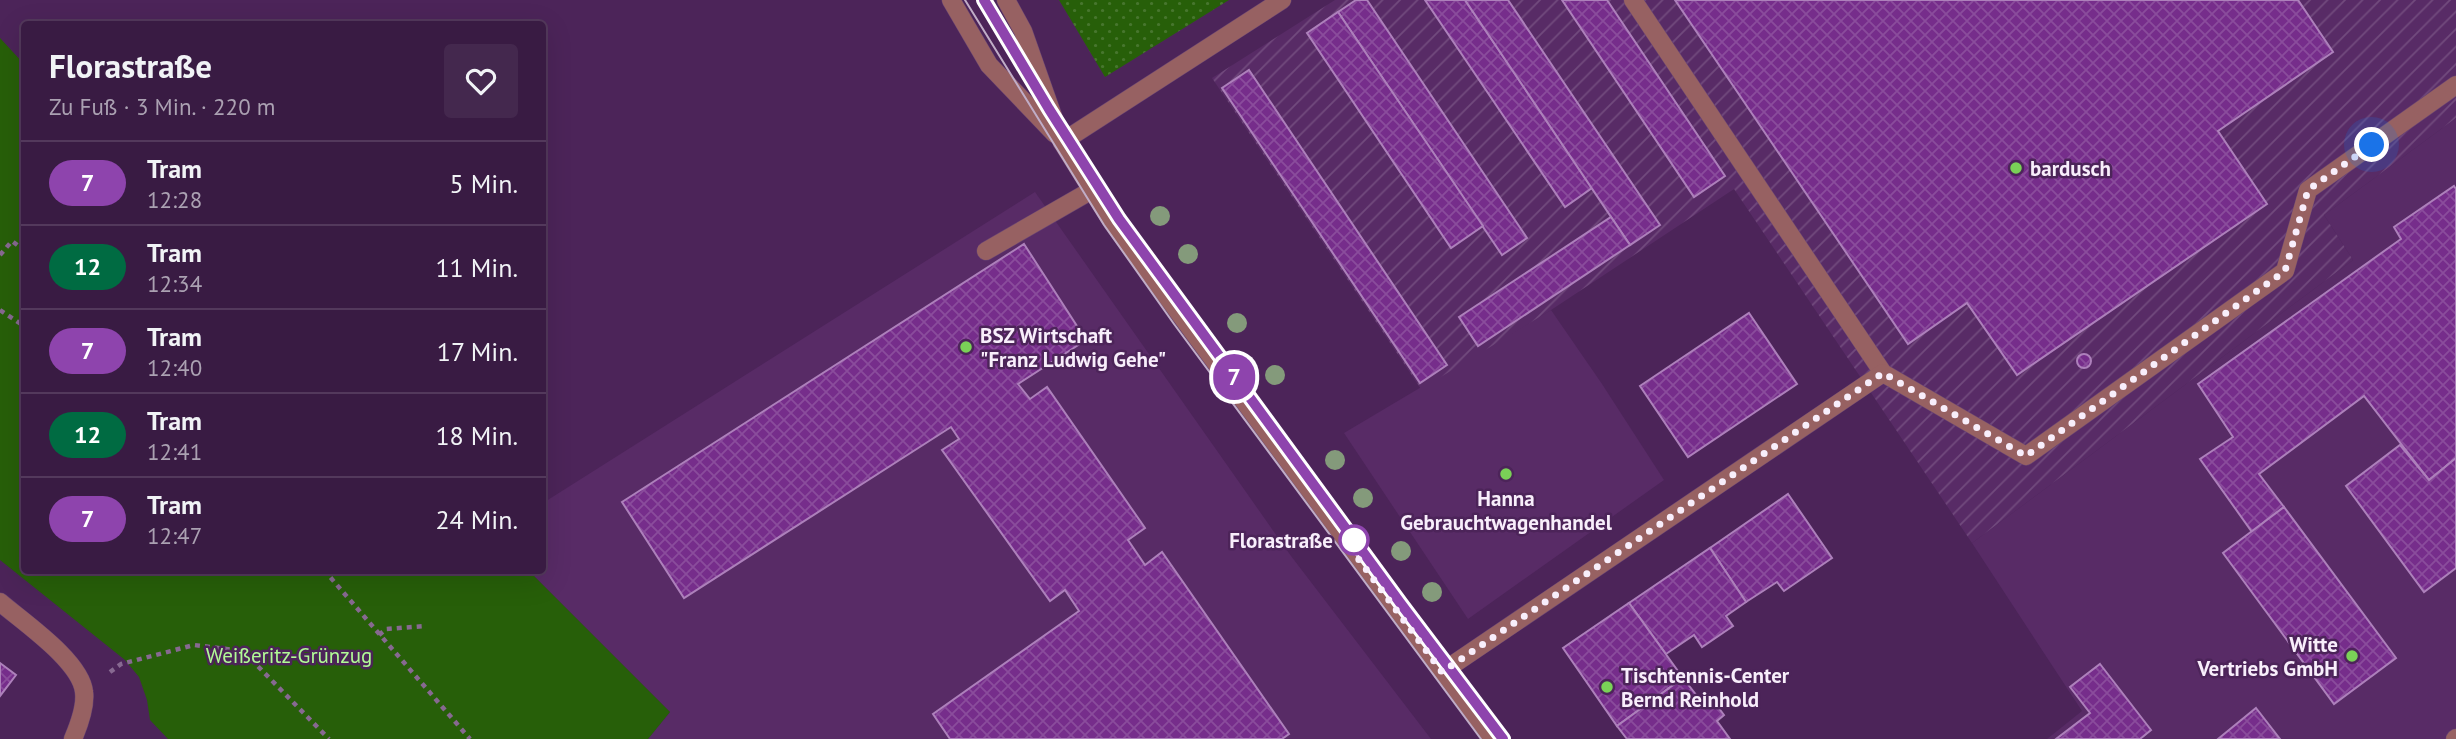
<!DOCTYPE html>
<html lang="de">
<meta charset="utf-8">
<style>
:root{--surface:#391b43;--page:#44284e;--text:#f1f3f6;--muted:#aba1b2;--line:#53395c}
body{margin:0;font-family:"PT Sans",sans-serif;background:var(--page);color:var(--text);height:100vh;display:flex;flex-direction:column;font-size:26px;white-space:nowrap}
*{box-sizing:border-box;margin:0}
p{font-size:23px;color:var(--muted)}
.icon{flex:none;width:38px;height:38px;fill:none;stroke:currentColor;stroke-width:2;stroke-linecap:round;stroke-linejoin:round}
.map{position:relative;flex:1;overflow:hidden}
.panel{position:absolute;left:21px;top:21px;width:525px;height:553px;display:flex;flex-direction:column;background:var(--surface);border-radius:7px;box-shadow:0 7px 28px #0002,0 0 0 2px var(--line)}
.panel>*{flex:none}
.badge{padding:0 14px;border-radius:23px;font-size:24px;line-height:46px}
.you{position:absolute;width:35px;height:35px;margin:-18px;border:5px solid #fff;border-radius:50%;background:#1a73e8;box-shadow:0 0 0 10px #1a73e833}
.map>.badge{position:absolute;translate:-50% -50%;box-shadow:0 0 0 4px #fff}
.round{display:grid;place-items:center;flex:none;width:74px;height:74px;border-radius:7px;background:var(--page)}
.head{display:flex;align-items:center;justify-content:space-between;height:119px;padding:0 28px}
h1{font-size:33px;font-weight:700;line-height:52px}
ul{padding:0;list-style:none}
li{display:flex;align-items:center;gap:21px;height:84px;padding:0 28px;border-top:2px solid var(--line)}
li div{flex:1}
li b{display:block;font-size:26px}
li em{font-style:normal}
li .badge{min-width:77px;font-weight:700;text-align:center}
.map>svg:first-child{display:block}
.built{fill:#582b66}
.industrial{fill:url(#industrial-furrows)}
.grass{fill:url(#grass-dots)}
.park{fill:#275f09}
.building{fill:url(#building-cross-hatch);stroke:#ad80bb;stroke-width:2}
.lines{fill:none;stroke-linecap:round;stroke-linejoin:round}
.minor-casing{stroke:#684473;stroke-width:19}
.path{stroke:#876991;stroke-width:4.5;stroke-dasharray:5 5;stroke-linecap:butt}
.minor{stroke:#976162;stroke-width:18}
.tram{stroke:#c0adc7;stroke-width:2}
.tree{fill:#849a7b}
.line-casing{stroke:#fff;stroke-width:16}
.line{stroke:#8e44ad;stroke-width:10}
.walk{stroke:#f8eefb;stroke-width:7;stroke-dasharray:0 12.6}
.poi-dot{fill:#7ad157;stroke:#4c2459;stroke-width:2.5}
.stop-dot{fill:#fff;stroke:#8e44ad;stroke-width:3.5}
.labels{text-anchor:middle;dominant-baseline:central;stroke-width:5;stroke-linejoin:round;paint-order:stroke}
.poi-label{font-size:21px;font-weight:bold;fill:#f8eefb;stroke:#4c2459;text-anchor:start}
.stop-label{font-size:21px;font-weight:bold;fill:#f8eefb;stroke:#4c2459;text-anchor:end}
.park-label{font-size:21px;fill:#b1fb96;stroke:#4c2459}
</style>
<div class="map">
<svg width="2456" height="739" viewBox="0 0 2456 739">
<defs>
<pattern id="industrial-furrows" width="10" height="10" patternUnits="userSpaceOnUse" patternTransform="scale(1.75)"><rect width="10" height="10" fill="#582b66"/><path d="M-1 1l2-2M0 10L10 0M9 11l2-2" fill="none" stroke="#714a7d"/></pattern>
<pattern id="grass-dots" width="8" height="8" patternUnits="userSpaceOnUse" patternTransform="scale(1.75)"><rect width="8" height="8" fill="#275f09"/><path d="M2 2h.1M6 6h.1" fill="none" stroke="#47762e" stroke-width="1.8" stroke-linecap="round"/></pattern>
<pattern id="building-cross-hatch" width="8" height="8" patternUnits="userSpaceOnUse" patternTransform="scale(1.75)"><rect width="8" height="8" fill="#762d8b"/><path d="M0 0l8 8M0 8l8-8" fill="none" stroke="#8a4c9c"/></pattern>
</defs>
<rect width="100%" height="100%" fill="#4c2459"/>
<g class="built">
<polygon points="2456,118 2456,739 2047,739 2082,711 1972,543 2353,260 2324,215"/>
<polygon points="1035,192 1291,556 1431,739 648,739 670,712 529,571 542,570 543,503"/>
<polygon points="1551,310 1602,384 1664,480 1468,619 1344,433"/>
</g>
<polygon class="industrial" points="1335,0 2456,0 2456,118 2324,215 2353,260 1972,543 1734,189 1551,310 1421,389 1212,78"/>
<polygon class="grass" points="1059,0 1229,0 1105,77"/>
<polygon class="park" points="0,38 24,64 24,570 529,571 670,712 648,739 168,739 150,720 147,700 139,677 125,660 0,560"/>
<g class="building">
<polygon points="1356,0 1367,0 1527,238 1502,255 1338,12"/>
<polygon points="1425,0 1465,0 1592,188 1565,207"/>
<polygon points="1465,0 1508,0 1660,225 1630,245"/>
<polygon points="1562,0 1607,0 1725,176 1694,197"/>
<polygon points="1675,0 2298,0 2333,52 2218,131 2267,204 2017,375 1967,303 1908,344"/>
<polygon points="1338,12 1483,226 1451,248 1307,33"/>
<polygon points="1249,70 1447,365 1420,383 1222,88"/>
<polygon points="2454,186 2456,189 2456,458 2429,480 2364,396 2259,474 2284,507 2252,532 2200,459 2233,437 2198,384 2401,239 2394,227"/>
<polygon points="1611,217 1630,245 1478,346 1459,317"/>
<polygon points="1024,244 1086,340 1018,384 1030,399 1047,387 1145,528 1128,540 1145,565 1162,552 1289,734 1282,739 950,739 933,714 1079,611 1065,590 1050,601 942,450 959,439 951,427 684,598 622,502"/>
<polygon points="1749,313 1797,384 1688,457 1640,386"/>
<circle cx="2084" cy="361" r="7"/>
<polygon points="2400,445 2429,480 2456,458 2456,568 2424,592 2346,486"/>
<polygon points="1788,494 1832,558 1784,591 1777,582 1746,602 1710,548"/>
<polygon points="2284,507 2396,658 2334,704 2223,553"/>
<polygon points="1710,548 1746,602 1726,616 1733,626 1702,647 1694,635 1666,654 1629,603"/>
<polygon points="1629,603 1683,678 1617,726 1563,648"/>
<polygon points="0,663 16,675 0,696"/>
<polygon points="2100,664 2151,730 2140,739 2056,739 2090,713 2070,687"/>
<polygon points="1683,678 1701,701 1709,695 1724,715 1717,721 1730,739 1627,739 1617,726"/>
<polygon points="2256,708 2280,739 2218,739"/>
</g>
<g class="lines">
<defs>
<g id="minor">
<polyline points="951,0 989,65 1055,134"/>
<polyline points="1006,0 1023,31 1062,142 1112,222 1493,739"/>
<polyline points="1633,0 1883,373 2026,456 2285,271 2308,190 2456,85"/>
<polyline points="1062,142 1282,0"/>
<polyline points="986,251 1092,190"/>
<path d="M0,602C23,622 81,661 84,692C86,707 79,725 73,739"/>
<polyline points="1442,672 1883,373"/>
<polyline points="2455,739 2456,738"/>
</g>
</defs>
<use href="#minor" class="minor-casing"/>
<g class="path">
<polyline points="0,255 12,241 24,250"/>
<polyline points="0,310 24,326"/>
<polyline points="324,570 470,739"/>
<polyline points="379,635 386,629 425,626"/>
<polyline points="110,672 121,664 194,645 243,651 329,739"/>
</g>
<use href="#minor" class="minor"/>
<g class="tram">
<polyline points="965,0 1104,225 1174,324 1481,739"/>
<polyline points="984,0 1049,109 1119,219 1228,369 1503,739"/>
</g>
</g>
<g class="tree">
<circle cx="1160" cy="216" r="10"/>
<circle cx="1188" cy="254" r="10"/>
<circle cx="1237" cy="323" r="10"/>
<circle cx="1275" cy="375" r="10"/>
<circle cx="1335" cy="460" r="10"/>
<circle cx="1363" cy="498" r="10"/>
<circle cx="1401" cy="551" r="10"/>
<circle cx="1432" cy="592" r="10"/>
</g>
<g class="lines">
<defs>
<polyline id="line" points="984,0 1049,109 1119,219 1401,604 1503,739"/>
</defs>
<use href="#line" class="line-casing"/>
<use href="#line" class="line"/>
<polyline class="walk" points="1354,540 1343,538 1442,672 1883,373 2026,456 2285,271 2308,190 2372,145"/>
</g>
<g class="poi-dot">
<circle cx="2016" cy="168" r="7"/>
<circle cx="966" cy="347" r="7"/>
<circle cx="1506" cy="474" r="7"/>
<circle cx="2352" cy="656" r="7"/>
<circle cx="1607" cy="687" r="7"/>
</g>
<circle class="stop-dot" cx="1354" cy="540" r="14"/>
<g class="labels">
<g class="poi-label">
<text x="2030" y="168">bardusch</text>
<text x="980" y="335">BSZ Wirtschaft<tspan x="980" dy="24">"Franz Ludwig Gehe"</tspan></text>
<text x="1506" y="498" text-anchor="middle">Hanna<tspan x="1506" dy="24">Gebrauchtwagenhandel</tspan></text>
<text x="2338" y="644" text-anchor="end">Witte<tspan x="2338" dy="24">Vertriebs GmbH</tspan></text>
<text x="1621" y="675">Tischtennis-Center<tspan x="1621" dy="24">Bernd Reinhold</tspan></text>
</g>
<g class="stop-label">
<text x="1333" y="540">Florastraße</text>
</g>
<g class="park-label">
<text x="289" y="655">Weißeritz-Grünzug</text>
</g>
</g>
</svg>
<div class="you" style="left:2372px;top:145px"></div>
<b class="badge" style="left:1234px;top:377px;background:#8e44ad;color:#fff">7</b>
<section class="panel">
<div class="head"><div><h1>Florastraße</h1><p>Zu Fuß · 3 Min. · 220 m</p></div><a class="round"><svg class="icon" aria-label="heart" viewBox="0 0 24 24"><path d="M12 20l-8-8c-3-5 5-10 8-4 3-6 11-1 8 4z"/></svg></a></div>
<ul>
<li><span class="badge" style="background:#8e44ad;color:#fff">7</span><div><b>Tram</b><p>12:28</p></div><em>5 Min.</em></li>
<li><span class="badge" style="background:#006b42;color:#fff">12</span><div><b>Tram</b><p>12:34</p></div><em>11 Min.</em></li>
<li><span class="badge" style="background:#8e44ad;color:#fff">7</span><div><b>Tram</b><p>12:40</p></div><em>17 Min.</em></li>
<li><span class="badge" style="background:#006b42;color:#fff">12</span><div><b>Tram</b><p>12:41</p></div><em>18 Min.</em></li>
<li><span class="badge" style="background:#8e44ad;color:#fff">7</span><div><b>Tram</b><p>12:47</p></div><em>24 Min.</em></li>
</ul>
</section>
</div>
